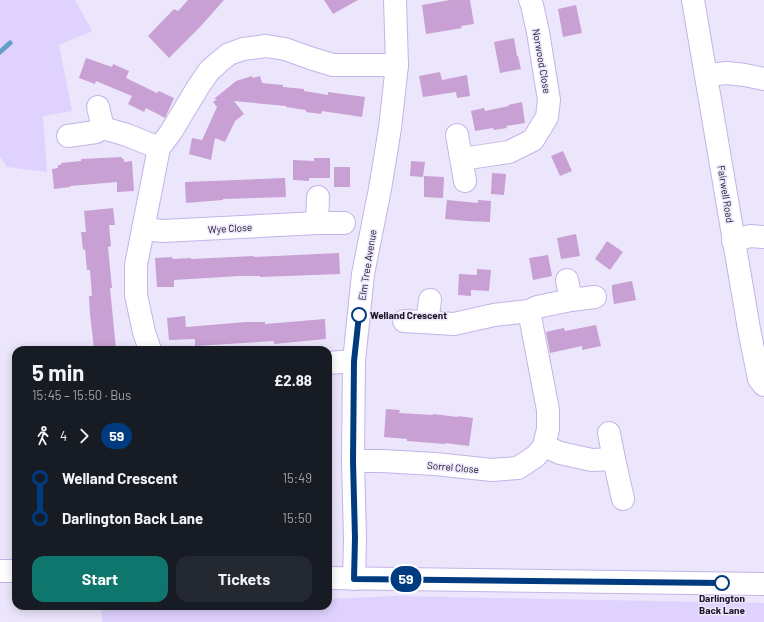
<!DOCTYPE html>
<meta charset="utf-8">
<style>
:root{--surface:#171b24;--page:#242831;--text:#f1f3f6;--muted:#9ea1a6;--accent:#0f766e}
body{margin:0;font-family:Barlow,sans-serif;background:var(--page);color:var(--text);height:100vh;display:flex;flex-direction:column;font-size:15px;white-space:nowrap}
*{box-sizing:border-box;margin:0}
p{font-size:13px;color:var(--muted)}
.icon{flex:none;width:22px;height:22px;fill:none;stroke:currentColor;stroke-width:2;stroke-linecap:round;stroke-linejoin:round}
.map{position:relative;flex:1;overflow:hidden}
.drawer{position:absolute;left:12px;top:346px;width:320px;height:264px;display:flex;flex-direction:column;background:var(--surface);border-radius:12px;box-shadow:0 2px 10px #0003}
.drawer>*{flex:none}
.badge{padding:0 8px;border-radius:13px;font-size:14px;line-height:26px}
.map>.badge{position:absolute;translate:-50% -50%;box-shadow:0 0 0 2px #fff}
.legs{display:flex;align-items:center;gap:6px;height:44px;padding:0 20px;font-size:13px}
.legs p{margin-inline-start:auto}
.headline{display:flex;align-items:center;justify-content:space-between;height:68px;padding:0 20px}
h1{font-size:22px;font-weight:700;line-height:30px}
.cta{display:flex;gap:8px;margin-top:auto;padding:8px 20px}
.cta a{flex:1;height:46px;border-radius:12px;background:var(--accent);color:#fff;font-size:16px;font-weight:700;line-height:46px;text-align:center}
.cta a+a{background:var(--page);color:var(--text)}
ul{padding:0 20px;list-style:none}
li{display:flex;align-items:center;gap:14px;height:40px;font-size:15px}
li i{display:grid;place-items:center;width:6px;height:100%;margin:0 5px;background:currentColor}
li i::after{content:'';width:10px;height:10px;margin:-5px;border:3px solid;border-radius:50%;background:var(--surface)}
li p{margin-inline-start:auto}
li:first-child i{background:linear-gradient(#0000 50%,currentColor 0)}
li:last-child i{background:linear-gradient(currentColor 50%,#0000 0)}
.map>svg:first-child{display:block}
.green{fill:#dfd2fe}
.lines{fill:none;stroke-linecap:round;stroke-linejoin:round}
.stream{stroke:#659fc6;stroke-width:5}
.building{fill:#c8a0d3}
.minor-casing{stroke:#c4b3e8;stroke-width:24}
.minor{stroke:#fff;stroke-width:22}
.line-1-casing{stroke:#fff;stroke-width:9}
.line-1{stroke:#003b80;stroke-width:6}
.stop-1-dot{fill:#fff;stroke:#003b80;stroke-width:2}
.labels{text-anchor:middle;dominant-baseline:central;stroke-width:3;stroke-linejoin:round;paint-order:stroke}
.street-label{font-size:10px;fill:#1a1326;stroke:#ece6fc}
.stop-label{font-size:10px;font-weight:bold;fill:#1a1326;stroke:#ece6fc;text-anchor:start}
</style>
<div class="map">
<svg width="764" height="622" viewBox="0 0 764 622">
<rect width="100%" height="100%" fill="#ece6fc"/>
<g class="green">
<polygon points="0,0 75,0 92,31 59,45 72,111 43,116 47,172 7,167 0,157"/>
<polygon points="395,596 764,603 764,622 102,622 101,607 328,606 328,599"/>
</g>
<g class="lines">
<polyline class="stream" points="0,52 10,43"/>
</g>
<g class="building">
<polygon points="188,0 224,0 200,27 169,58 148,36 174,9 178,11"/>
<polygon points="324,0 358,0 333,14"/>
<polygon points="450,0 470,0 474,24 461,26 462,28 426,34 422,5"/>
<polygon points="576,5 582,33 563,37 558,9"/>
<polygon points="514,38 517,56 518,56 521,69 500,73 494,42"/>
<polygon points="86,58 112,67 113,64 129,71 126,78 157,93 159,91 174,98 165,118 146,108 144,112 128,104 132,96 96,81 95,84 79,78"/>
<polygon points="440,72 442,80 467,75 470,96 457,98 456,92 423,97 419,76"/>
<polygon points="252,76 253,78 260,76 262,83 283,85 283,87 304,89 304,91 328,95 328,92 365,97 362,117 322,111 321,114 306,112 306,110 286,107 286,106 234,101 244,114 235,121 225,142 215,138 211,160 189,154 192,138 202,140 217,107 213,102 217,99 214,99 236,81"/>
<polygon points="522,102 525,123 506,126 507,128 494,130 493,128 475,131 471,111 484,108 485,111 509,106 508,105"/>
<polygon points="563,151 572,171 560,176 551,156"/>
<polygon points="122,157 122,159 124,159 124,162 132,161 134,191 117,192 117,182 70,186 70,187 54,189 52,169 58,168 58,165 61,165 61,163 81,161 81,159"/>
<polygon points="314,158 330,158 330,178 309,178 309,181 293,180 293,160 314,161"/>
<polygon points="411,161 425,162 423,177 410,176"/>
<rect x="334" y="167" width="16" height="20"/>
<polygon points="492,173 506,174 504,195 491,194"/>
<polygon points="424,176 444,177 443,198 424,197"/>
<polygon points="285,178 286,197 223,199 223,200 186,203 185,182"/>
<polygon points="447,200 478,203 478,200 491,201 490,222 467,221 445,219"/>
<polygon points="113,208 115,225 109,225 111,246 108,247 112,288 110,288 116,349 94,350 92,330 92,331 90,314 89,296 92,296 90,270 87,270 85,249 83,250 81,232 86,232 84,211"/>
<polygon points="576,234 580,256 561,259 557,238"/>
<polygon points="607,241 623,252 610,270 595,259"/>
<polygon points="339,253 340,274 260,277 260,276 239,276 174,280 174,287 157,287 155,258 172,257 173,259 191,258 191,259 254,256 254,257"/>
<polygon points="548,255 552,276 533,280 529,258"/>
<polygon points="477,269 491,270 489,291 471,290 471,296 458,295 459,274 477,275"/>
<polygon points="632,281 636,300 614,304 612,291 612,285"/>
<polygon points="185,316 186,327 246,322 265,322 265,324 325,319 326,339 274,344 274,341 195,346 195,339 169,340 167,318"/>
<polygon points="596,325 601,346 582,350 582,346 550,353 546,332 564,328 565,331"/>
<polygon points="386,409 400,410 399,413 433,415 433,414 458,417 458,416 473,418 469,446 445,443 445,444 407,441 407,439 384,437"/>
</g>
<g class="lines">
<defs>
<g id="minor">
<polyline points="693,0 749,329 759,379 764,385"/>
<polyline points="706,75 727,73 745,75 764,79"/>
<polyline points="98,107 103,128"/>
<polyline points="457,135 465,181"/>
<polyline points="68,136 96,132 103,128 127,135 159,148"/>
<polyline points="462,159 509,152 533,140 547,117 549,100 538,32 532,5 530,0"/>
<polyline points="317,223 318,197"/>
<polyline points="143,229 163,231 317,223 344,223"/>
<polyline points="733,241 750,236 764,237"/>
<polyline points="567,280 571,300"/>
<polyline points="529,311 537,307 571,300 595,297"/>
<polyline points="427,322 430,300"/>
<polyline points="150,350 144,332 136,295 136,265 159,148 171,132 198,87 209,71 219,62 229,54 243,49 266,46 285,49 313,59 333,65 397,65"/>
<polyline points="328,363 354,361"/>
<polyline points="609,433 614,459"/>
<polyline points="544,446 560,453 592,460 614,459 623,499"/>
<polyline points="353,461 382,461 435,464 492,470 518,468 536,456 544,446 548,429 548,410 529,311 494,315 454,324 404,321"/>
<polyline points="0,571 16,571"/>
<polyline points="328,578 764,584"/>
<polyline points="354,579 355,538 353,461 354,361 363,274 380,189 390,128 397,65 395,0"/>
</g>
</defs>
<use href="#minor" class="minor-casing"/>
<use href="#minor" class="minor"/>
</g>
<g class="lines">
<defs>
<polyline id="line-1" points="359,315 354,361 353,461 355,538 354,579 722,583"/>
</defs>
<use href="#line-1" class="line-1-casing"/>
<use href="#line-1" class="line-1"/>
</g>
<g class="stop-1-dot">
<circle cx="359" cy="315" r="7"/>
<circle cx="722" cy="583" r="7"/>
</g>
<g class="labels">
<g class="street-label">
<text transform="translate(542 61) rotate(80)">Norwood Close</text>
<text transform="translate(726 194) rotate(81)">Fairwell Road</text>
<text transform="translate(230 228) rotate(-3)">Wye Close</text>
<text transform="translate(367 265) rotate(-81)">Elm Tree Avenue</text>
<text transform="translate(453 467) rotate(5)">Sorrel Close</text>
</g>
<g class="stop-label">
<text x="370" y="315">Welland Crescent</text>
<text x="722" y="598" text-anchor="middle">Darlington<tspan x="722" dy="12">Back Lane</tspan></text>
</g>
</g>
</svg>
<b class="badge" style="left:406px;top:579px;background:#003b80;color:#fff">59</b>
<section class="drawer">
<div class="headline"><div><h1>5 min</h1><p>15:45 – 15:50 · Bus</p></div><b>£2.88</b></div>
<div class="legs"><svg class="icon" aria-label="walk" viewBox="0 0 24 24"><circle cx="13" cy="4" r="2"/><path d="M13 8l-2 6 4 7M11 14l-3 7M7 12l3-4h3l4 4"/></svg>4<svg class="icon" aria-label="forward" viewBox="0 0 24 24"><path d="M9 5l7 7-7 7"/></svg><b class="badge" style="background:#003b80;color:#fff">59</b></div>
<ul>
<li><i style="color:#003b80"></i><b>Welland Crescent</b><p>15:49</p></li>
<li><i style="color:#003b80"></i><b>Darlington Back Lane</b><p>15:50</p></li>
</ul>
<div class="cta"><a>Start</a><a>Tickets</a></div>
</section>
</div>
